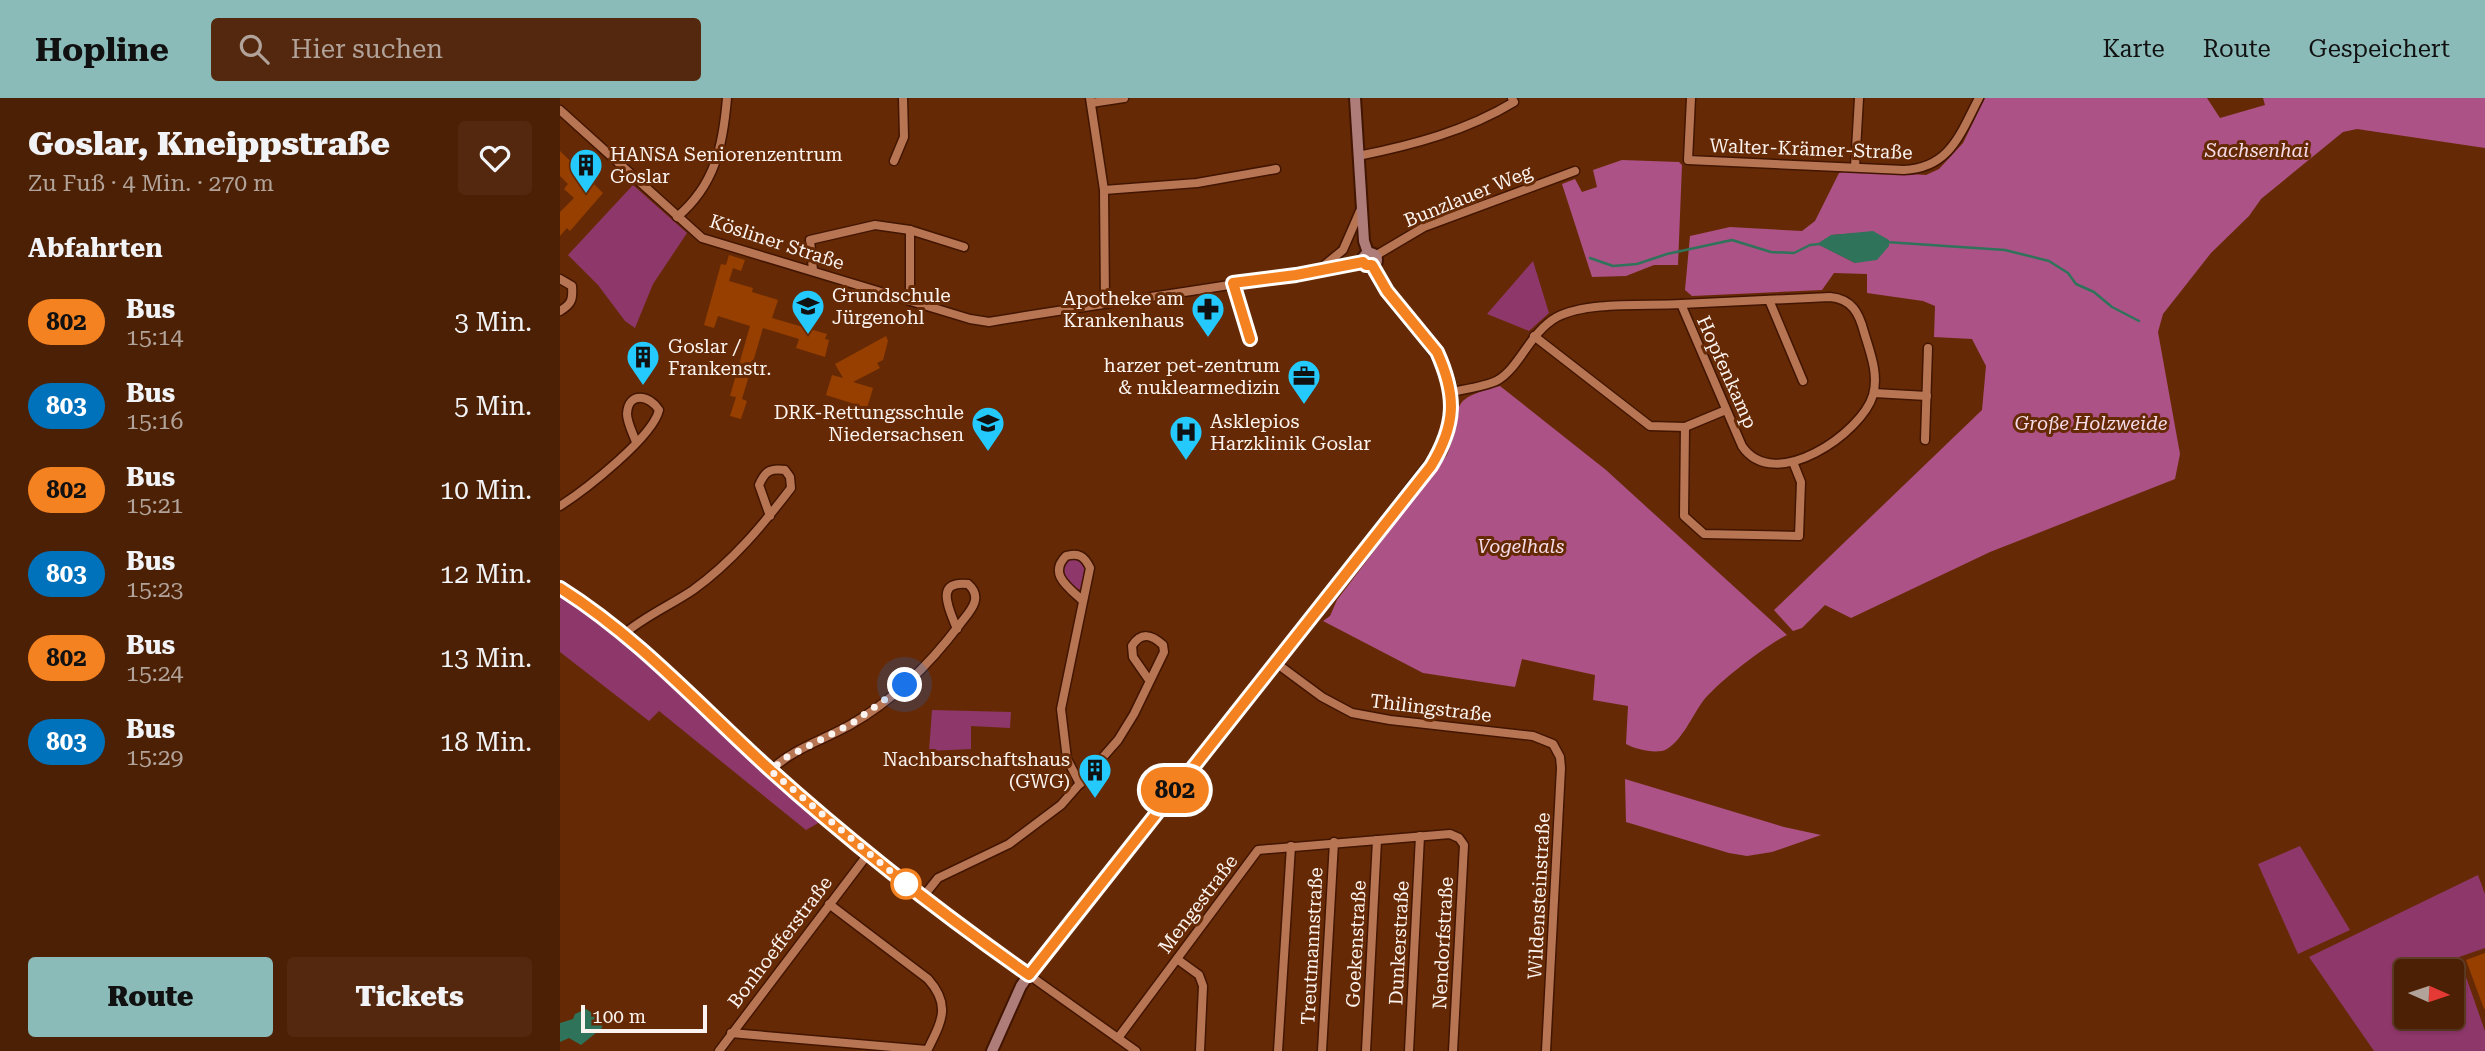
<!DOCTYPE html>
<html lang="de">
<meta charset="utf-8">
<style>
:root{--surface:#4c2004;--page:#53280e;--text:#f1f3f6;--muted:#b2a39a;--line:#633e26;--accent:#8bbbb9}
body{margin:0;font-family:"Roboto Serif",serif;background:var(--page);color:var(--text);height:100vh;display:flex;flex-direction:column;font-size:26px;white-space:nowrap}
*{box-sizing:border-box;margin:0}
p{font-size:23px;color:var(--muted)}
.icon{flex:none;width:38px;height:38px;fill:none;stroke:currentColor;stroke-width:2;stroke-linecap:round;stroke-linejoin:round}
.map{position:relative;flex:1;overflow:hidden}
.side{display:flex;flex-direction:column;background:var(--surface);width:560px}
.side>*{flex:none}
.badge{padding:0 14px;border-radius:23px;font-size:24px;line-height:46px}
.needle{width:46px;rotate:93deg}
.fabs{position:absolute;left:1834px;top:861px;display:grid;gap:14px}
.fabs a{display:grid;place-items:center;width:70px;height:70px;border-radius:7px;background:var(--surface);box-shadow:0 2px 5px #0004,0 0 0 2px var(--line);font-size:35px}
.scale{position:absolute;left:21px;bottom:18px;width:126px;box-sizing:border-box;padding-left:7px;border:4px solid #fbf3ef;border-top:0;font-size:19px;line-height:24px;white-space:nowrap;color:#fbf3ef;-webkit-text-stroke:5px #652a05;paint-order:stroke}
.you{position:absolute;width:35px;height:35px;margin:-18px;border:5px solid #fff;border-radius:50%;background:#1a73e8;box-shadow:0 0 0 10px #1a73e833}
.map>.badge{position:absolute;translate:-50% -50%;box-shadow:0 0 0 4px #fff}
h2{padding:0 28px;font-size:26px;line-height:63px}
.round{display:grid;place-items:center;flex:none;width:74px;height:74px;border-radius:7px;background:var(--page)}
.head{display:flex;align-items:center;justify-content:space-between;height:119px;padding:0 28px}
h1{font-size:33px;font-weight:800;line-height:52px}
.primary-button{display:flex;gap:14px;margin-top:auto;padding:14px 28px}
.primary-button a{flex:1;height:80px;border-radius:7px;background:var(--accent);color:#111;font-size:28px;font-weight:800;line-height:80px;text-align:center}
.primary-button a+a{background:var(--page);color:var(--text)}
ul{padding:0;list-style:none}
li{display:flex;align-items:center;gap:21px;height:84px;padding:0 28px}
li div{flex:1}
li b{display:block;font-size:26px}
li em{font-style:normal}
li .badge{min-width:77px;font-weight:700;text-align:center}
header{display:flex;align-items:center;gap:42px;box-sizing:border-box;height:98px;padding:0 35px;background:var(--accent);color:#111}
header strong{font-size:33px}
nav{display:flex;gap:38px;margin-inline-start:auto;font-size:24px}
.search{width:490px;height:63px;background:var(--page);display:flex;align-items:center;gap:18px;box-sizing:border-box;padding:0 24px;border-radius:7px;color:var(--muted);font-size:26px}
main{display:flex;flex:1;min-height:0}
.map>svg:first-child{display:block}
.green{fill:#8e376a;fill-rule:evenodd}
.forest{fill:#ac5286;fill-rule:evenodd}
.water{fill:#2f735a}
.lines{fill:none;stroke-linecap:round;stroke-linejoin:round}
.stream{stroke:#2f735a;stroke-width:2.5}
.building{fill:#973f01}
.street-casing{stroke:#421500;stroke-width:11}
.secondary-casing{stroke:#421500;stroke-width:14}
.street{stroke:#b87554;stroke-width:8}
.secondary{stroke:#ae7d7a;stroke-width:10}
.line-casing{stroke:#fff;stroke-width:16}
.line{stroke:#f58220;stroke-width:10}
.walk{stroke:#fbf3ef;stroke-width:7;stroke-dasharray:0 12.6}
.stop-dot{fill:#fff;stroke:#f58220;stroke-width:3.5}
.labels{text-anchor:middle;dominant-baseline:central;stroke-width:6;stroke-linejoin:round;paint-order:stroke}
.street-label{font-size:19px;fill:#fbf3ef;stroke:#652a05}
.park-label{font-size:19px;font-style:italic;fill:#f5dce8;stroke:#652a05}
.poi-label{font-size:19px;fill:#fbf3ef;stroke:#652a05;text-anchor:start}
</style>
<header>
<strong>Hopline</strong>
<div class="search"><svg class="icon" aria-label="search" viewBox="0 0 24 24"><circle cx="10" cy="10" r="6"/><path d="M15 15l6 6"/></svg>Hier suchen</div>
<nav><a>Karte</a><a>Route</a><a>Gespeichert</a></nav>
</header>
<main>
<section class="side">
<div class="head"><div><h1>Goslar, Kneippstraße</h1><p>Zu Fuß · 4 Min. · 270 m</p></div><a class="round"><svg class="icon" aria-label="heart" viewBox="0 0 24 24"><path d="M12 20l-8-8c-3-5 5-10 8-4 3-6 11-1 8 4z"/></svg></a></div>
<h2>Abfahrten</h2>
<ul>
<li><span class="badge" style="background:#f58220;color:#111">802</span><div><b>Bus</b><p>15:14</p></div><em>3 Min.</em></li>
<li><span class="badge" style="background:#0072bc;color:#fff">803</span><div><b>Bus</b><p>15:16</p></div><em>5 Min.</em></li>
<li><span class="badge" style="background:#f58220;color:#111">802</span><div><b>Bus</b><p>15:21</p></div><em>10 Min.</em></li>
<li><span class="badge" style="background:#0072bc;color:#fff">803</span><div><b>Bus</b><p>15:23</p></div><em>12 Min.</em></li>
<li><span class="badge" style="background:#f58220;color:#111">802</span><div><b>Bus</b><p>15:24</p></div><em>13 Min.</em></li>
<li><span class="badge" style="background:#0072bc;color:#fff">803</span><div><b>Bus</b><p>15:29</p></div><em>18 Min.</em></li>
</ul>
<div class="primary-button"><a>Route</a><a>Tickets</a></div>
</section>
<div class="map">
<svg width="1925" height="953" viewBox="0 0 1925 953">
<rect width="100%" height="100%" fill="#652a05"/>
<g class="green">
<polygon points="73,87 127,135 93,186 75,230 65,223 38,187 8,157"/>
<polygon points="973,163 989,215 969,233 927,216"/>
<path d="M511,459L519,460L526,469L523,492C511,491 504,479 502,469Z"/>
<polygon points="0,496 64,538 178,650 260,724 246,732 99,613 89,623 0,554"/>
<polygon points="372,612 451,614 450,630 411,628 411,651 369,653"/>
<polygon points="1740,748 1790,832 1738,856 1698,766"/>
<path d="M1918,777L1925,796V850L1899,859L1925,933V953H1814L1749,859ZM1846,873H1892V919H1846Z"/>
</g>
<g class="forest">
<path d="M1425,0H1647L1660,20L1705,7L1703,0H1925V50L1797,31L1783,34L1701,101L1689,118L1651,155L1603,216L1598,234L1620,356L1615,381L1430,454L1291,520L1265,507L1242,530L1233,533L1214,512L1422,312L1426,268L1412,241L1374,239L1375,208L1363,203L1307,195V176L1274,175L1262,192L1132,198L1125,192L1130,138L1170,129L1242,133L1255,123L1279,75L1289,72L1366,77L1379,71L1403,45ZM1313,134L1295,165L1258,146L1272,137Z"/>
<polygon points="1062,62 1119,64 1122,67 1118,167 1094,167 1066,178 1032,179 1002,86 1015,81 1022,94 1037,89 1033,72"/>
<path d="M940,288L1046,372L1227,537C1206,547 1157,585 1143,603C1132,618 1123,641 1107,651C1097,657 1075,651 1066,646L1068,608L1033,602L1035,577L962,561L955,589L863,575L763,523L770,518L777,502L887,357C907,310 880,303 940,288Z"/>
<polygon points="1065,681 1224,729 1261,737 1212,754 1187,758 1169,755 1066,724"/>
</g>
<g class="water">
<polygon points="1313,133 1329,142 1329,148 1317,162 1295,165 1257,146 1271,137"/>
<polygon points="26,911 43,922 42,930 21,947 9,940 0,944 0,925 13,921 15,916"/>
</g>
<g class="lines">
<g class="stream">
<polyline points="1326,144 1445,152 1489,163 1508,175 1516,186 1534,194 1552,209 1579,223"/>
<polyline points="1030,160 1053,168 1077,166 1107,156 1172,142 1211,154 1234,155 1250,147 1260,146"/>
</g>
</g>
<g class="building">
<polygon points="0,53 43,95 10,133 7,130 0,138 0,114 14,100 4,91 8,86 0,78"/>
<polygon points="169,157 185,162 181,173 173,170 169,183 193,190 192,194 218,202 212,220 267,236 265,241 269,242 265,259 236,250 239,241 203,230 182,301 187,303 181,321 170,318 176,299 170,298 190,228 158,218 154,230 144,227 161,166 166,167"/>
<polygon points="326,238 328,243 323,262 317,265 320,270 293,284 313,290 307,310 266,297 272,277 283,280 275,266"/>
<polygon points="1925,855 1925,911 1924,911 1906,862"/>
</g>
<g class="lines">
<defs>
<g id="street">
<polyline points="530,0 544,92 545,205"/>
<path d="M1131,0L1128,62L1344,72C1390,70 1400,36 1419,0"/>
<polyline points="531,5 564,0"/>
<path d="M0,12L142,140L410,221L429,224C554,203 680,188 803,164"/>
<path d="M798,58C853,47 906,33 954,4L952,0"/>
<polyline points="334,63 344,39 343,0"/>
<polyline points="1295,69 1299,0"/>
<polyline points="544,92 637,85 716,71"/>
<path d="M117,119C155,87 163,48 167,0"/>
<polyline points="815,158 864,129 1015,73"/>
<polyline points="761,170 783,152 800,113"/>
<polyline points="253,172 250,142 315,127 350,132 404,149"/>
<path d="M0,181L12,188C13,201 12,206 0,213"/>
<path d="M1270,199C1292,201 1299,215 1304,234C1310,254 1319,276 1313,297C1302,335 1214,396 1182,348L1121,206Z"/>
<polyline points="1209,202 1243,283"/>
<polyline points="350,203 350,132"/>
<polyline points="974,238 1090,328 1125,329 1166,312"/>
<path d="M891,294C905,291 925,289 938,282C960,269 970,234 997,219C1027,203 1086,208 1121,206"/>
<polyline points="1314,295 1367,298"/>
<polyline points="1125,329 1124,418 1144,436 1239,438 1241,384 1233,364"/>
<polyline points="1365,342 1368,250"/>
<path d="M0,408C25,392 93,339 99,312C90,297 68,293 67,316C67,324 73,336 76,344"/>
<path d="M64,536C85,518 111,507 133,492C172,464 202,428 231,390L230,379L225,372C210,370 205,373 199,387L210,418"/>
<polyline points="716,565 762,599 792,615 830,622 973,638 993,646 1000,659 1001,670 986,953"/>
<path d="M211,672C233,651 263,642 290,627C334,602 370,566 400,526C410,513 424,500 408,486C373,482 390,513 397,531"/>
<path d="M520,686L507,661L501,611L530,470C525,459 519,454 506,458C488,476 508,489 522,502"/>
<path d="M363,799L378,780L449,746L501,707L558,642L574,616L604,554L603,547C591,536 581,534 572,548L573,559L589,582"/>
<path d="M269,806L368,881C392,908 381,924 367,953"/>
<polyline points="617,861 639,877 643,888 640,953"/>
<polyline points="476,882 576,953"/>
<polyline points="171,935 367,952"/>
<polyline points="558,940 698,752 890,736 899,740 904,747 893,953"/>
<polyline points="159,953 308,756"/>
<polyline points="718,953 731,748"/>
<polyline points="762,953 774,744"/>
<polyline points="806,953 817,742"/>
<polyline points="849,953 860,738"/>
</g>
<g id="secondary">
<polyline points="795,0 804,143 808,155"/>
<circle cx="810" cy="162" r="7"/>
<path d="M0,490C78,539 140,608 208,670C290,744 378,813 469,877"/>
<path d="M432,953L461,888L478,864L675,618L881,352C921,262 843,236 812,168"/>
</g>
</defs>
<use href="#street" class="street-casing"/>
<use href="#secondary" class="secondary-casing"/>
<use href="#street" class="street"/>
<use href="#secondary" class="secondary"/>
</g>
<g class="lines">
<defs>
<path id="line" d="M0,490C78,539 140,608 208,670C290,744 378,813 469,877L871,368C896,327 897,298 877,254L827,193L812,167H806L803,164L736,177L673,185L690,241"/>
</defs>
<use href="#line" class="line-casing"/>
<use href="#line" class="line"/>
<polyline class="walk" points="345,587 291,626 223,661 211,673 348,788 346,786"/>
</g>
<defs>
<symbol id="building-pin" viewBox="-11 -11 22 30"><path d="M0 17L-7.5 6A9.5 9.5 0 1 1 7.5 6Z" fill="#24c9fe" stroke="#652a05"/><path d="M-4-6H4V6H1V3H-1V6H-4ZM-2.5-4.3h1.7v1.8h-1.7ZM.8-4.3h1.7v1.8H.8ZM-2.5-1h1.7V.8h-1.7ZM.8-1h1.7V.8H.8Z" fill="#111"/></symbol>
<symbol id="school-pin" viewBox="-11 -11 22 30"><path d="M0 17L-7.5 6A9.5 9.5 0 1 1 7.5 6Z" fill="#24c9fe" stroke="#652a05"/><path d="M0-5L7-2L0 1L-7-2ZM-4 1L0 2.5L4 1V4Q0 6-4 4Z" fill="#111"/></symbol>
<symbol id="pharmacy-pin" viewBox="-11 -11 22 30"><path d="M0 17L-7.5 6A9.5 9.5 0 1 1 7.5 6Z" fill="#24c9fe" stroke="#652a05"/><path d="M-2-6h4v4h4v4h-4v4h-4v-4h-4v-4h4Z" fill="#111"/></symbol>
<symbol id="office-pin" viewBox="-11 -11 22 30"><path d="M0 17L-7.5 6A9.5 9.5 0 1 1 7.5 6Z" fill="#24c9fe" stroke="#652a05"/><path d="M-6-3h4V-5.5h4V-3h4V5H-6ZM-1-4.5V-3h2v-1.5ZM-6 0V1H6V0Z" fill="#111"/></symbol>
<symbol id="university-pin" viewBox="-11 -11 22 30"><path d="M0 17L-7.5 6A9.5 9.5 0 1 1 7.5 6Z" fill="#24c9fe" stroke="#652a05"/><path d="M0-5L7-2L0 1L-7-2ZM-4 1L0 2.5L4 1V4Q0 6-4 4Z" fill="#111"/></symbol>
<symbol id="hospital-pin" viewBox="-11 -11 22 30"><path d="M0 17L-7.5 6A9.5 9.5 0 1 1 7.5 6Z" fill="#24c9fe" stroke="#652a05"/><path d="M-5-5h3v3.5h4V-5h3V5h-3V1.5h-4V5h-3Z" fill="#111"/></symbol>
</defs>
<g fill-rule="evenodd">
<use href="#building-pin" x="7" y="48" width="38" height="52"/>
<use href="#school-pin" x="229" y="189" width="38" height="52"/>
<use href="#pharmacy-pin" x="629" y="192" width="38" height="52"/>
<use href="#building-pin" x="64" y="240" width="38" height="52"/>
<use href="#office-pin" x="725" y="259" width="38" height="52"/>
<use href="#university-pin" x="409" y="306" width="38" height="52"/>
<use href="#hospital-pin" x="607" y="315" width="38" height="52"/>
<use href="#building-pin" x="516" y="653" width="38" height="52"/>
</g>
<circle class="stop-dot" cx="346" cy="786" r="14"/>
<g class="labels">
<g class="street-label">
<text transform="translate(1251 51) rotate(2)">Walter-Krämer-Straße</text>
<text transform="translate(908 98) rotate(-22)">Bunzlauer Weg</text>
<text transform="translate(217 144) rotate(18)">Kösliner Straße</text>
<text transform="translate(1167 274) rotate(66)">Hopfenkamp</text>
<text transform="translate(871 610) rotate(7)">Thilingstraße</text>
<text transform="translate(979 798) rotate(-87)">Wildensteinstraße</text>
<text transform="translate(638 806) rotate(-53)">Mengestraße</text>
<text transform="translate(220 844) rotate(-53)">Bonhoefferstraße</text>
<text transform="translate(839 845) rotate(-87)">Dunkerstraße</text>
<text transform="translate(883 845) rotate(-87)">Nendorfstraße</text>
<text transform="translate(796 846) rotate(-87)">Goekenstraße</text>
<text transform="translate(752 848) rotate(-87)">Treutmannstraße</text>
</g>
<g class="park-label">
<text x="1697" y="52">Sachsenhai</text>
<text x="1531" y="325">Große Holzweide</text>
<text x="961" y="448">Vogelhals</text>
</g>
<g class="poi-label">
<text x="50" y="56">HANSA Seniorenzentrum<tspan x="50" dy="22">Goslar</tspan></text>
<text x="272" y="197">Grundschule<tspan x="272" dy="22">Jürgenohl</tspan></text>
<text x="624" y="200" text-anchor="end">Apotheke am<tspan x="624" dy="22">Krankenhaus</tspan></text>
<text x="108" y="248">Goslar /<tspan x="108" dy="22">Frankenstr.</tspan></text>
<text x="720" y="267" text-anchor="end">harzer pet-zentrum<tspan x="720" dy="22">&amp; nuklearmedizin</tspan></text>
<text x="404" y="314" text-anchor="end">DRK-Rettungsschule<tspan x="404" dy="22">Niedersachsen</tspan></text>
<text x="650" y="323">Asklepios<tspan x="650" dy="22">Harzklinik Goslar</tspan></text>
<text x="510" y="661" text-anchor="end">Nachbarschaftshaus<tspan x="510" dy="22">(GWG)</tspan></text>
</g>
</g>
</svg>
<div class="fabs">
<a><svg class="needle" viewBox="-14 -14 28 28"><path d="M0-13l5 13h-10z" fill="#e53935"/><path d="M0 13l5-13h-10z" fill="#b2a39a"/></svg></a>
</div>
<div class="scale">100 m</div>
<div class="you" style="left:345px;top:587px"></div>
<b class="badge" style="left:615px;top:692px;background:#f58220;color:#111">802</b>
</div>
</main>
